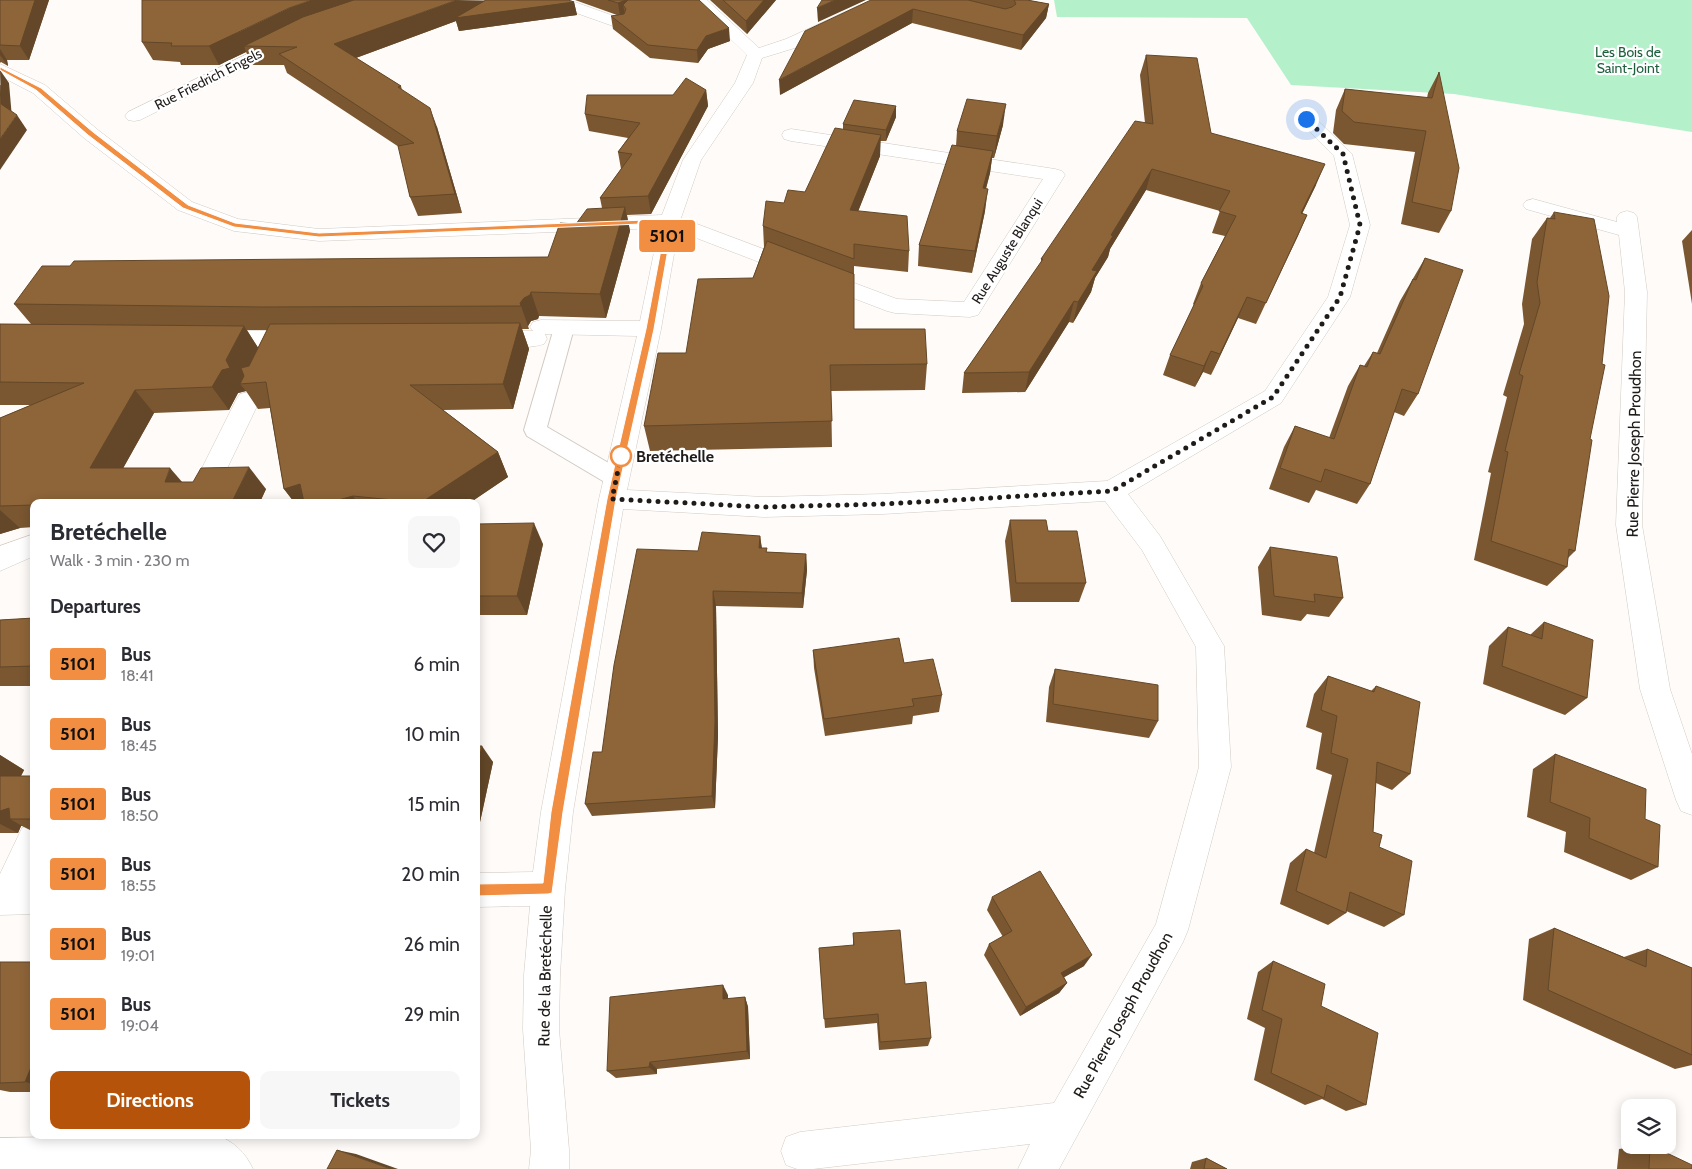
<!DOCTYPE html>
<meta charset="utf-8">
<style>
:root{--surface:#fff;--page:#f7f7f7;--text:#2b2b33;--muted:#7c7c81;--accent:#b45309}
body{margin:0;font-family:Cabin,sans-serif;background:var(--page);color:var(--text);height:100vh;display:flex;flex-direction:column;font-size:19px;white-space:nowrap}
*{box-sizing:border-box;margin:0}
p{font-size:16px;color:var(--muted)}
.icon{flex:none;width:28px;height:28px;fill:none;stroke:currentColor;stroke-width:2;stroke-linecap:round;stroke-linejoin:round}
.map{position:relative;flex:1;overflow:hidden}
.panel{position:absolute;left:30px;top:499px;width:450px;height:640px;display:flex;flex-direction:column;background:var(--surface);border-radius:10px;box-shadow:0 2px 12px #0003}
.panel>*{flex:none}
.badge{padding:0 10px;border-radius:4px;font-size:18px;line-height:32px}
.controls{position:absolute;left:1621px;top:1099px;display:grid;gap:10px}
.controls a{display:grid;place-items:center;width:55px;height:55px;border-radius:10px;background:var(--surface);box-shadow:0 2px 12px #0003;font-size:25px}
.you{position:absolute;width:25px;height:25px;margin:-12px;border:4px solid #fff;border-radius:50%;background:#1a73e8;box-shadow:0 0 0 8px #1a73e833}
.map>.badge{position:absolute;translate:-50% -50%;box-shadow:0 0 0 2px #fff}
h2{padding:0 20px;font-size:19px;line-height:45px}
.round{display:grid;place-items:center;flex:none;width:52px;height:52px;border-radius:10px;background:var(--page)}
.headline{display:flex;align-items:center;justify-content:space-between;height:85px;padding:0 20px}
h1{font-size:24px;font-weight:700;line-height:38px}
.button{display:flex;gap:10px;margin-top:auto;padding:10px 20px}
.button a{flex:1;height:58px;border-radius:10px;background:var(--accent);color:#fff;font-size:20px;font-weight:700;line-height:58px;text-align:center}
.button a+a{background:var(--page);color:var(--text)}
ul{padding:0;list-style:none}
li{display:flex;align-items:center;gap:15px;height:70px;padding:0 20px}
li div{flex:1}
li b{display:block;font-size:19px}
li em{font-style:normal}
li .badge{min-width:55px;font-weight:700;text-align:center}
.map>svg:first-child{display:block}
.green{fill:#b4f0ca}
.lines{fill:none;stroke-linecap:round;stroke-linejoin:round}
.lane-casing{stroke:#d2cac3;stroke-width:2}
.street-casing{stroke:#d2cac3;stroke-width:1}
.lane{fill:#fff;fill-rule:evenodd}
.street{fill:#fff;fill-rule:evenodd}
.wall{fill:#7a5731;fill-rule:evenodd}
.shaded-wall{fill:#634728}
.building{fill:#8e6539;stroke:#634728}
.line{fill:#f28e42;stroke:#fff}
.walk{stroke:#1e1b19;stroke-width:5;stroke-dasharray:0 9}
.stop-dot{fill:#fff;stroke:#f28e42;stroke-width:2.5}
.labels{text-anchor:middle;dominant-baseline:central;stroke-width:4.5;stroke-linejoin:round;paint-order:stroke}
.far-park-label{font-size:14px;fill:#1e603d;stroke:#fff}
.far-street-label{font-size:14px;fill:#1e1b19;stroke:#fff}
.street-label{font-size:16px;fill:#1e1b19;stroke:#fff}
.stop-label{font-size:16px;font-weight:bold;fill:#1e1b19;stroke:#fff;text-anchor:start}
</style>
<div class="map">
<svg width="1692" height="1169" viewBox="0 0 1692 1169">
<rect width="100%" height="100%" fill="#fefbf8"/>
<polygon class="green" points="1054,0 1692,0 1692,132 1454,94 1291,85 1247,18 1057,17"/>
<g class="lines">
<defs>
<polygon id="lane" points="564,321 571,323 574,328 547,427 624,472 628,478 624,484 616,487 608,484 527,436 524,430 554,328 557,323"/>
<g id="street">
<polygon points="546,0 569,0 625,20 627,23 625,26 613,26 548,3"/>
<path d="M690,0H707L759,48L786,39L871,0H892L890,3L798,47L762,58L753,83L701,160L681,218L897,299L964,302L1043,179L791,141L784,139L782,135L784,131L791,129L1055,169L1062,171L1065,175L978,315L970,317L895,313L887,311L678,231L661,329L627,490L764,497L883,494L1107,481L1265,391L1328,297L1350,225L1334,156L1297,119L1300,115L1306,114L1312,115L1352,154L1370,225L1350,297L1281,403L1128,494L1160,536L1224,646L1231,767L1188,930L1183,942L1059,1169H1018L1030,1144L813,1169H797L786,1165L781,1151L786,1137L800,1132L1054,1103L1156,924L1199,767L1196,647L1142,550L1105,501L883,514L764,517L623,509L573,812L565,889L560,975L559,1029L569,1150V1169H529L531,1150L523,1029L524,975L530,906L476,907V873L533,872L541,812L599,499L637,336L545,334L547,339L544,344C528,349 496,349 480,344L477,339L480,334L488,331H533L530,327L533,322L541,320L640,321L659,228L319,241L234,231L178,210L84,138L33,93L0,76V64L45,85L98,130L192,202L238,219L319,229L662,215L683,160L735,83L747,55Z"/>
<polygon points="282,37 288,38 290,42 288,46 140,120 134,121 128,120 125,116 128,112"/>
<polygon points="1533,199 1617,222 1617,217 1620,213 1627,211 1634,213 1637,217 1647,292 1642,525 1670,689 1692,754 1692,815 1681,811 1676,800 1640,689 1616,525 1625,292 1619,235 1526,209 1523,205 1526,201"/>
<polygon points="215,331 300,331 308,334 311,339 308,344 300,347 215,347 207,344 204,339 207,334"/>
<polygon points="248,392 256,394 260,400 211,502 185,502 236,400 240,394"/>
<polygon points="34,534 34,556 0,571 0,546"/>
<polygon points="34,823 34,876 32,880 34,880 34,914 0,915 0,874 22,828"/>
<path d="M217,1135C234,1142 245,1152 253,1169H0V1138Z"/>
</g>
</defs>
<use href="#lane" class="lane-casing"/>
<use href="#street" class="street-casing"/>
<use href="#lane" class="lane"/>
<use href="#street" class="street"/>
</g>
<g class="wall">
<polygon points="0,0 49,0 29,60 7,60 8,66 1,62 0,63"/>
<polygon points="575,0 699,0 730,41 708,49 698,63 650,58 613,29 611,16 617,15"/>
<polygon points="710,0 776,0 747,34"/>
<polygon points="871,0 1027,0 1049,4 1046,18 1021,50 912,23 780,95"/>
<polygon points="574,2 577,15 459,31 456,21 356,58 401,86 402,90 437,127 462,213 418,216 410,197 399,147 287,73 284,65 253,65 246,52 219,65 181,65 180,62 153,60 142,42"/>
<polygon points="1146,55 1211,133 1316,185 1302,214 1307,215 1256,324 1238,318 1211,375 1203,372 1195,387 1163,375 1170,355 1194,305 1193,304 1201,283 1225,236 1212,233 1220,211 1146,190 1110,249 1108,257 1095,278 1091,292 1073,323 1069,322 1025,392 962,393 964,373 1041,263 1041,259 1145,123 1140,75"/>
<polygon points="1439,72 1451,211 1439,233 1401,224 1415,152 1344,144 1333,133 1336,110 1345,89 1427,98 1428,93"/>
<path d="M706,90L708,106L651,214L627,215L630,231L606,318L539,316L538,319L531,321L528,326L529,329H522L529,349L513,409L443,410L498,452L508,477L471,502H294L284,489L270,408L258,409L246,391L238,393L229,410L154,413L123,468L182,482L266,489L260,502H34V527L20,528L0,534V418L31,405H0V324H31L14,304L70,266L548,257L576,224L602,208L600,198L621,169L618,152L628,138L589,131L585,114L673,95ZM247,330H267L258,348Z"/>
<polygon points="896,106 896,117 886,141 880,141 880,156 858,211 909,251 908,272 854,266 854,329 927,364 925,390 831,391 832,447 650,451 644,426 686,353 753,278 764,247 763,226 784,203 805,192 843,129 843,124"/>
<polygon points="1003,125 994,158 992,158 990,173 986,189 985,211 972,273 918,266 919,245 956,146 957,131"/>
<polygon points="1554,212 1590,439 1575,551 1568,558 1567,567 1547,586 1474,560 1491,473 1488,472 1507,397 1503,395 1524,324 1522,304 1532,239 1547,218 1550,218"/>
<polygon points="1692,230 1692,304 1682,241"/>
<polygon points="1425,258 1418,394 1404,416 1394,412 1370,484 1357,504 1316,490 1309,503 1269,489 1284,447 1295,426 1329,438 1348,386 1360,365 1364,366 1373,352 1377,353 1400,301"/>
<polygon points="1010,520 1048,531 1086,583 1079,602 1011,602 1005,541"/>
<polygon points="476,524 543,544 527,615 476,615"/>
<polygon points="760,536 762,548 767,552 806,554 807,570 803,608 716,606 718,736 715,808 592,816 585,804 602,752 698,551"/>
<polygon points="1270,547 1343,598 1329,617 1307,614 1301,621 1262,615 1258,567"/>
<polygon points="34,618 34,686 0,686 0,620"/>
<polygon points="1544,622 1587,698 1565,715 1483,684 1489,646 1508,627 1530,635"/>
<polygon points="813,650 904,663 942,695 939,712 913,716 912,724 825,736 814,668"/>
<polygon points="1055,669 1158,721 1149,738 1046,722 1049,687"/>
<polygon points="1328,676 1371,691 1376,686 1410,774 1392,790 1376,783 1373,832 1379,847 1404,915 1384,927 1346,911 1346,913 1328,925 1280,904 1290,863 1306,849 1314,853 1332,775 1316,769 1322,733 1306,727 1314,694"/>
<polygon points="476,746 493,762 480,822 476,822"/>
<polygon points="1555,754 1645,819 1658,867 1631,880 1564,852 1566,832 1527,817 1533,769"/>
<polygon points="0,755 24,770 21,776 34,776 34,832 22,826 21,826 18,833 0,833"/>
<polygon points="992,897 1084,966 1064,977 1067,983 1059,993 1020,1016 984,955 989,944 1003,937 987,910"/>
<polygon points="1554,928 1624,957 1647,949 1692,968 1692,1065 1675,1069 1523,1000 1529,939"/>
<polygon points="853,933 905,984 931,1038 928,1046 879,1050 877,1023 825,1028 819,948 853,946"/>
<polygon points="1273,961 1321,1006 1366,1105 1346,1111 1322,1099 1305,1105 1254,1080 1265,1028 1247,1019 1258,972"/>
<polygon points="0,962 34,962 34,1092 10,1092 0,1090"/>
<polygon points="728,995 728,999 745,997 748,1007 750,1059 657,1069 657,1074 616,1078 607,1071"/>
<polygon points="1646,1145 1651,1145 1692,1169 1617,1169 1619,1149"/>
<polygon points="1206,1158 1227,1169 1190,1169 1192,1162"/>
</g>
<g class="shaded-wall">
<polygon points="35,0 49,0 29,60 20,46"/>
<polygon points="312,0 371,0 244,46 246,52 219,65 209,46 289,8"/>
<polygon points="457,0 574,2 577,15 459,31 456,21 342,63 334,44"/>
<polygon points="626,0 631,0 623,5 625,14 620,16 618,3"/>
<polygon points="764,0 776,0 747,34 746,21"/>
<polygon points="835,0 866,0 818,22 817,8"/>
<polygon points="1049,4 1046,18 1021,50 1023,35"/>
<polygon points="913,9 912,23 780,95 779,80"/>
<polygon points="729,28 730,41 708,49 698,63 697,50 706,36"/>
<polygon points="0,49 7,60 8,66 0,55"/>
<polygon points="0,70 9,83 12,118 1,104"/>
<polygon points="706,90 708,106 651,214 648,196"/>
<polygon points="1006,104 1003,125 994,158 997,136"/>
<polygon points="896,106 896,117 886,141 886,130"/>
<polygon points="430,108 437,127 462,213 455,194"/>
<polygon points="17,115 27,130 0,170 0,139"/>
<polygon points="881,135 880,156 850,232 850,210"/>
<polygon points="993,151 990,173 980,210 983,188"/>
<polygon points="1325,164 1316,185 1292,234 1301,213"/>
<polygon points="1152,169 1146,190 1110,249 1108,257 1095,278 1091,292 1073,323 1078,302 1092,270 1111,235"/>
<polygon points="988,189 985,211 972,273 975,251"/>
<polygon points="625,207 630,231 606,318 600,294"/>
<polygon points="1307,215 1298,236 1256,324 1266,303"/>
<polygon points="531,292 539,316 538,319 531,321 528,326 529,329 520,303 524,298"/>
<polygon points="1247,297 1238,318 1211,375 1220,354"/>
<polygon points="1074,301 1069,322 1025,392 1029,372"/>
<polygon points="520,323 529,349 513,409 503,384"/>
<polygon points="244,326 259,349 240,384 246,391 238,393 229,410 212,387"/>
<polygon points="1211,351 1203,372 1195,387 1204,366"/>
<polygon points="135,390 154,413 111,490 90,468"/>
<polygon points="498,452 508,477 471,502 422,502"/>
<polygon points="249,467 266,489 260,502 232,502"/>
<polygon points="170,468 189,490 165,482"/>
<polygon points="300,484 313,502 294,502 284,489"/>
<polygon points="353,496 357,502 331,502"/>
<polygon points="0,510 20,528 0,534"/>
<polygon points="534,523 543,544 527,615 517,596"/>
<polygon points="760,536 762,551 759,548"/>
<polygon points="806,554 807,570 803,608 802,593"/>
<polygon points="713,591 716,606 718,736 715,808 712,796"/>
<polygon points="482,746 493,762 480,822 476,818 476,773"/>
<polygon points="0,755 24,770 13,791 0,783"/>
<polygon points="9,808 10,819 22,826 21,826 18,833 0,824 0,811"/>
<polygon points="1092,955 1084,966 1054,983 1061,973"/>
<polygon points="1067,983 1059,993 1020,1016 1026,1007"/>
<polygon points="723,985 728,995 728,1009 723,999"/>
<polygon points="745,997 748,1007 750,1059 747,1051"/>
<polygon points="34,1060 34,1084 25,1082"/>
<polygon points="650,1062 657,1069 657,1074 649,1067"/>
<polygon points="337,1150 356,1154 398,1169 391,1169"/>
</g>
<g class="building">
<polygon points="0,0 35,0 20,46 0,45"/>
<polygon points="142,0 312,0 289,8 209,46 171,46 172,43 142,42"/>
<polygon points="354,0 457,0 334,44 401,86 398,87 430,108 455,194 410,197 398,146 414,143 279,54 297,47 244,46 303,17"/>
<polygon points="486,0 568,0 574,2 455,18"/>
<polygon points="608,0 626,0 618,3"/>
<polygon points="628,0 699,0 729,28 706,36 697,50 648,45 611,16 624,14 626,9 623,5"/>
<polygon points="723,0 764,0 746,21"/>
<polygon points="822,0 835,0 817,8"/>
<polygon points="871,0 968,0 1005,9 1012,7 1016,4 1014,0 1027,0 1049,4 1023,35 913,9 779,80 805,31"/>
<polygon points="1146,55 1197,58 1211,133 1325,164 1301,213 1307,215 1266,303 1247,297 1220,354 1211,351 1204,366 1170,355 1203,286 1201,283 1236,216 1219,211 1230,191 1152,169 1111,235 1113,236 1092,270 1097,271 1078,302 1074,301 1029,372 964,373 1043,259 1041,259 1135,121 1153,124"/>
<polygon points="1439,72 1459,168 1451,211 1412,202 1426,131 1354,122 1342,111 1345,89 1432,98"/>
<polygon points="686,78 706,90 648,196 600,198 632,154 618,152 640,123 585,114 587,95 673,95"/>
<polygon points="0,85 1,104 17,115 0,139"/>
<polygon points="967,99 1006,104 997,136 957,131"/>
<polygon points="854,100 896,106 886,130 843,124"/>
<polygon points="835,128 881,135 850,210 907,216 909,251 854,244 854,259 763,226 766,201 784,203 788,190 805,192"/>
<polygon points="952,145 993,151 983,188 988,189 975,251 919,245"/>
<polygon points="625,207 600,294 531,292 530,295 524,298 520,303 521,306 263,307 14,304 42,266 70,266 74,261 548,257 560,223 576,224 587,209"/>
<polygon points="1554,212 1594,219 1609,296 1602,364 1605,365 1590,439 1592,440 1575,551 1569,549 1567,567 1491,541 1508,452 1505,451 1523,376 1519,374 1540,303 1537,282 1547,218 1555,219"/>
<polygon points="767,241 854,274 854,329 925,329 927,364 830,365 832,421 644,426 658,353 686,353 698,279 753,278"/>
<polygon points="1425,258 1463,270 1418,394 1402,389 1370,484 1325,469 1321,482 1280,468 1295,426 1334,439 1360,365 1367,367 1373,352 1380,354 1413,279 1416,280"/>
<polygon points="520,323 503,384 410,385 498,452 422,502 396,502 393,500 353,496 331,502 304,502 300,484 284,489 266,382 240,384 244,376 241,368 249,366 270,324"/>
<polygon points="0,324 244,326 226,360 230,368 222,370 212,387 135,390 90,468 170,468 165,482 193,482 201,468 249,467 232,502 34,502 34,505 0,506 0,418 84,383 0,382"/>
<polygon points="1010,520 1046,520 1048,531 1077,531 1086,583 1016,583"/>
<polygon points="534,523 517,596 476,596 476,524"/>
<polygon points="702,532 760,536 759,548 767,548 766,552 806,554 802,593 713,591 715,722 712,796 585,804 593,752 602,752 614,665 637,549 698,551"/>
<polygon points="1270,547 1337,557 1343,598 1314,594 1315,602 1274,596"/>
<polygon points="34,618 34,666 0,667 0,620"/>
<polygon points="1544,622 1593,640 1587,698 1502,666 1508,627 1542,639"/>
<polygon points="899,638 904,663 933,659 942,695 912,699 914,706 824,719 813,650"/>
<polygon points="1055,669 1158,685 1158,721 1053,704"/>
<polygon points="1328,676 1374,692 1376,686 1420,702 1410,774 1377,762 1373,832 1382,835 1379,847 1412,861 1404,915 1350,892 1346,913 1296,891 1306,849 1326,858 1348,759 1331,753 1337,716 1321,710"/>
<polygon points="476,746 482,746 476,773"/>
<polygon points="1555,754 1646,789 1645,819 1660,825 1658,867 1589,838 1590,818 1550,802"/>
<polygon points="0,776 34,776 34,819 10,819 9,808 0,811"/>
<polygon points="1040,871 1092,955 1061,973 1067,983 1026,1007 989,944 1012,931 992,897"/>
<polygon points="1554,928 1646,967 1647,949 1692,968 1692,1055 1548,990"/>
<polygon points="900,930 905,984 926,982 931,1038 880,1042 878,1014 824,1019 819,948 854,945 853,933"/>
<polygon points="1273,961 1325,984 1321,1006 1378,1033 1366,1105 1327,1085 1324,1098 1271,1073 1282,1019 1262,1010"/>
<polygon points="0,962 34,962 34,1060 25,1082 0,1083"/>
<polygon points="723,985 723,999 745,997 747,1051 650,1062 649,1067 607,1071 610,997"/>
<polygon points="1650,1145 1692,1165 1692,1169 1649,1169"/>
<polygon points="337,1150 391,1169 327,1169"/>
<polygon points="1206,1158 1227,1169 1204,1169"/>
</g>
<polygon class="line" points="0,67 41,88 93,132 188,205 235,223 319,233 670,219 673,221 654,329 616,499 563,812 552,893 548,894 476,896 472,894 470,890 472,885 476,884 543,883 551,812 607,499 646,329 666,223 319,237 234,227 183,208 88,135 36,90 0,70"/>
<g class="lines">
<polyline class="walk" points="621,456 612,499 764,507 883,504 1112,491 1273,397 1340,297 1360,225 1343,154 1306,119"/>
</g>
<circle class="stop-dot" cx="621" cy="456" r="10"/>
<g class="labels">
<g class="far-park-label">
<text x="1628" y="52">Les Bois de<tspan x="1628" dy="16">Saint-Joint</tspan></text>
</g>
<g class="far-street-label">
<text transform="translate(208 79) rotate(-27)">Rue Friedrich Engels</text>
<text transform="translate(1007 251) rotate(-58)">Rue Auguste Blanqui</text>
</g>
<g class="street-label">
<text transform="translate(1634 444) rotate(-89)">Rue Pierre Joseph Proudhon</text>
<text transform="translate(545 976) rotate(-89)">Rue de la Bretéchelle</text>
<text transform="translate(1123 1015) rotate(-61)">Rue Pierre Joseph Proudhon</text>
</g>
<g class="stop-label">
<text x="636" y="456">Bretéchelle</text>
</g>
</g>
</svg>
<div class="controls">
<a><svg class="icon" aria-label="layers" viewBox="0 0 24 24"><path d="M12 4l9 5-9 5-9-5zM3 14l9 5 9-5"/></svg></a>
</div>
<div class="you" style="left:1306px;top:119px"></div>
<b class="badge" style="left:667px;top:236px;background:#f28e42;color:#111">5101</b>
<section class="panel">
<div class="headline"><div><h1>Bretéchelle</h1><p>Walk · 3 min · 230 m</p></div><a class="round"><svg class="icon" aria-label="heart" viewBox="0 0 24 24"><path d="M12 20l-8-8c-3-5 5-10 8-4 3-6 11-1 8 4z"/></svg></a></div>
<h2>Departures</h2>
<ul>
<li><span class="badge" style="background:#f28e42;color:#111">5101</span><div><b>Bus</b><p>18:41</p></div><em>6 min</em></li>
<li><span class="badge" style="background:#f28e42;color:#111">5101</span><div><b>Bus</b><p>18:45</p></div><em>10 min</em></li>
<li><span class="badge" style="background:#f28e42;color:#111">5101</span><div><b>Bus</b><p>18:50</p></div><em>15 min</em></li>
<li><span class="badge" style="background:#f28e42;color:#111">5101</span><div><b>Bus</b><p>18:55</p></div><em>20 min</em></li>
<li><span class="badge" style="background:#f28e42;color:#111">5101</span><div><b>Bus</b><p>19:01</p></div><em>26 min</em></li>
<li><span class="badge" style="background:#f28e42;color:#111">5101</span><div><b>Bus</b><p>19:04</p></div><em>29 min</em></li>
</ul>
<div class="button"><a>Directions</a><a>Tickets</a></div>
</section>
</div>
